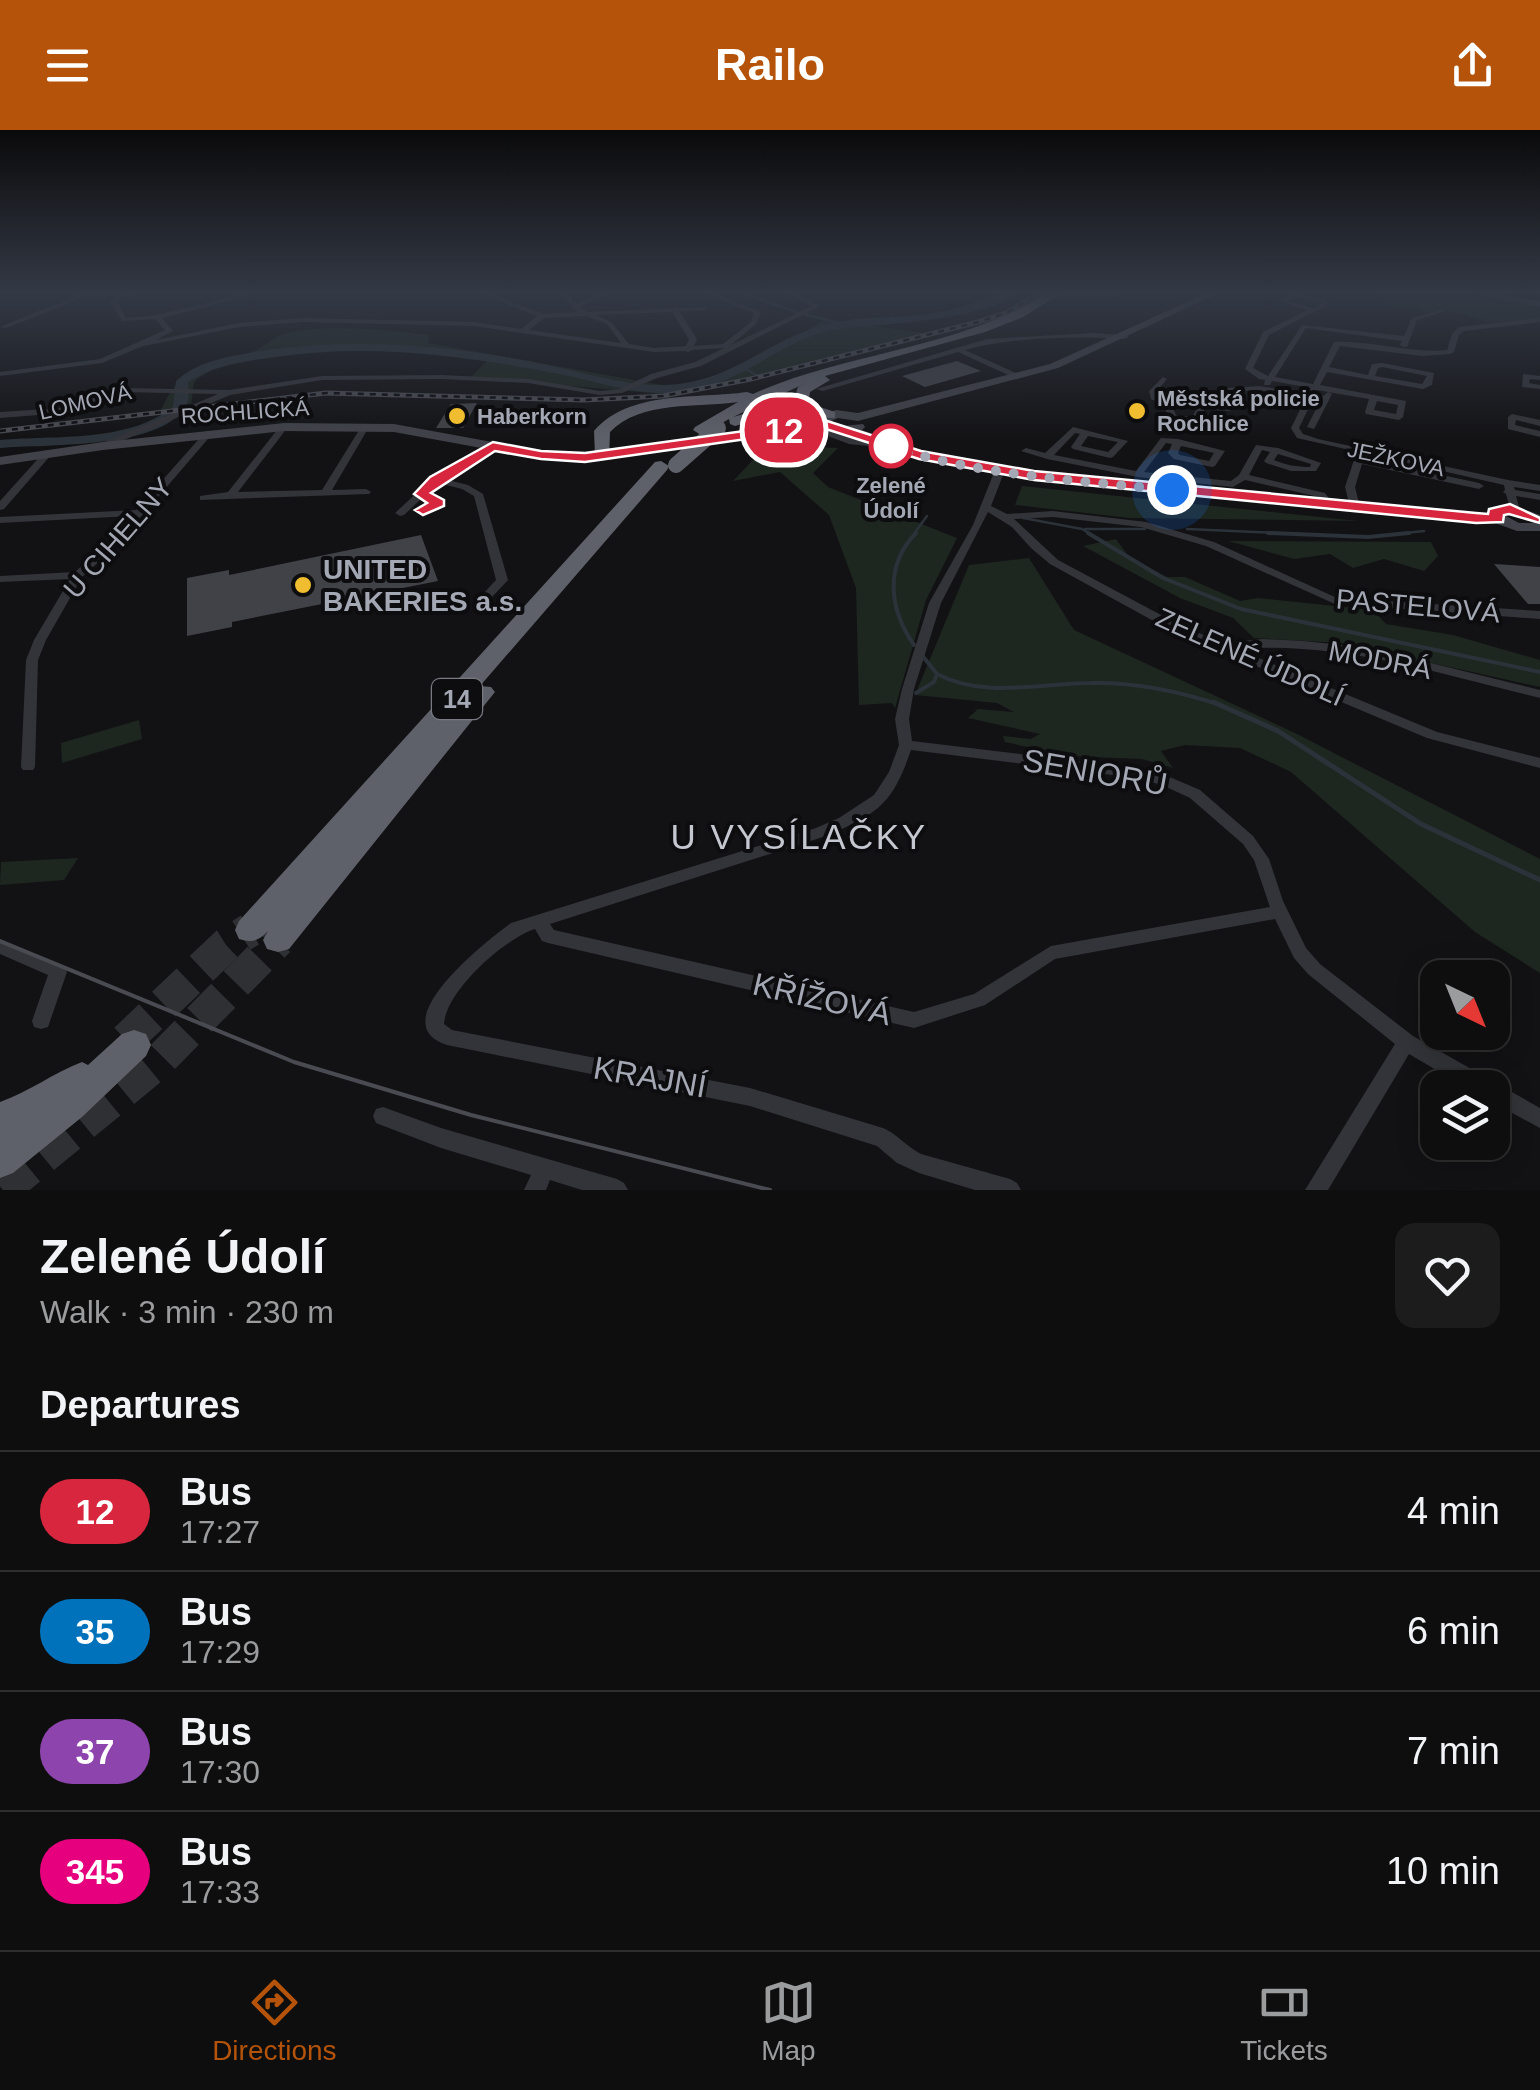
<!DOCTYPE html>
<meta charset="utf-8">
<style>
:root{--surface:#0e0e0f;--page:#1c1c1d;--text:#f1f3f6;--muted:#9b9c9e;--line:#2e2e2f;--accent:#b45309}
body{margin:0;font-family:Arial,sans-serif;background:var(--page);color:var(--text);height:100vh;display:flex;flex-direction:column;font-size:38px;white-space:nowrap}
*{box-sizing:border-box;margin:0}
p{font-size:32px;color:var(--muted)}
.icon{flex:none;width:55px;height:55px;fill:none;stroke:currentColor;stroke-width:2;stroke-linecap:round;stroke-linejoin:round}
.map{position:relative;height:1060px;overflow:hidden}
.panel{display:flex;flex-direction:column;background:var(--surface);flex:1}
.panel>*{flex:none}
.badge{padding:0 20px;border-radius:32px;font-size:35px;line-height:65px}
.needle{width:65px;rotate:137deg}
.buttons{position:absolute;left:1420px;top:830px;display:grid;gap:20px}
.buttons a{display:grid;place-items:center;width:90px;height:90px;border-radius:20px;background:var(--surface);box-shadow:0 5px 25px #0003,0 0 0 2px var(--line);font-size:50px}
.you{position:absolute;width:50px;height:50px;margin:-25px;border:8px solid #fff;border-radius:50%;background:#1a73e8;box-shadow:0 0 0 15px #1a73e833}
.map>.badge{position:absolute;translate:-50% -50%;box-shadow:0 0 0 5px #fff}
h2{padding:0 40px;font-size:38px;line-height:90px}
.round{display:grid;place-items:center;flex:none;width:105px;height:105px;border-radius:20px;background:var(--page)}
.overview{display:flex;align-items:center;justify-content:space-between;height:170px;padding:0 40px}
h1{font-size:48px;font-weight:700;line-height:75px}
ul{padding:0;list-style:none}
li{display:flex;align-items:center;gap:30px;height:120px;padding:0 40px;border-top:2px solid var(--line)}
li div{flex:1}
li b{display:block;font-size:38px}
li em{font-style:normal}
li .badge{min-width:110px;font-weight:700;text-align:center}
header{display:flex;justify-content:space-between;align-items:center;height:130px;padding:0 40px;background:var(--accent);color:#fff;font-size:45px;font-weight:700}
.dock{display:flex;justify-content:space-around;align-items:center;height:140px;border-top:2px solid var(--line);background:var(--surface);font-size:28px;color:var(--muted)}
.dock a{display:grid;justify-items:center;gap:5px}
.dock .current{color:var(--accent)}
.map>svg:first-child{display:block}
.green{fill:#1e2620}
.lines{fill:none;stroke-linecap:round;stroke-linejoin:round}
.stream-far2{stroke:#2b3239;stroke-width:2.5}
.stream-far1{stroke:#2b3239;stroke-width:4}
.stream{stroke:#2b3239;stroke-width:5}
.river{fill:#2b3239;fill-rule:evenodd}
.building{fill:#414247}
.highway-tunnel{stroke:#2f3034;stroke-width:34;stroke-dasharray:34 18;stroke-linecap:butt}
.street{fill:#333439;fill-rule:evenodd}
.secondary{fill:#414249;fill-rule:evenodd}
.highway{fill:#5f616a;fill-rule:evenodd}
.tram{stroke:#4a4b52;stroke-width:4}
.rail-casing{stroke:#4a4b52;stroke-width:5}
.rail{stroke:#0d0d0f;stroke-width:2.5;stroke-dasharray:6;stroke-linecap:butt}
.highway-bridge{stroke:#5f616a;stroke-width:16}
.line{fill:#d7263d;stroke:#fff;stroke-width:2.5}
.walk{stroke:#a4a8b4;stroke-width:10;stroke-dasharray:0 18}
.poi-dot{fill:#efbd2f;stroke:#0d0d0f;stroke-width:4}
.stop-dot{fill:#fff;stroke:#d7263d;stroke-width:5}
.labels{text-anchor:middle;dominant-baseline:central;stroke-width:8;stroke-linejoin:round;paint-order:stroke}
.far-poi-label{font-size:22px;font-weight:bold;fill:#a4a8b4;stroke:#0d0d0f;text-anchor:start}
.far-street-label{font-size:22px;fill:#a4a8b4;stroke:#0d0d0f}
.far-stop-label{font-size:22px;font-weight:bold;fill:#a4a8b4;stroke:#0d0d0f}
.shield{fill:#0d0d0f;stroke:#777a82;stroke-width:2.5}
.shield-label{font-size:25px;font-weight:bold;fill:#a4a8b4}
.street-label{font-size:28px;fill:#a4a8b4;stroke:#0d0d0f}
.poi-label{font-size:28px;font-weight:bold;fill:#a4a8b4;stroke:#0d0d0f;text-anchor:start}
.near-street-label{font-size:32px;fill:#a4a8b4;stroke:#0d0d0f}
.near-neighbourhood-label{font-size:35px;letter-spacing:2.5px;fill:#c5c7d0;stroke:#0d0d0f}
</style>
<header><svg class="icon" aria-label="menu" viewBox="0 0 24 24"><path d="M4 6h16M4 12h16M4 18h16"/></svg>Railo<svg class="icon" aria-label="share" viewBox="0 0 24 24"><path d="M12 15V3M7 8l5-5 5 5M5 13v7h14v-7"/></svg></header>
<div class="map">
<svg width="1540" height="1060" viewBox="0 0 1540 1060">
<rect width="100%" height="100%" fill="#121214"/>
<g class="green">
<polygon points="1372,164 1467,164 1540,176 1540,188 1493,193 1440,179 1431,182 1362,169"/>
<path d="M826,189L924,203L749,248L661,264L471,247L487,231C420,215 248,205 194,252L191,276L161,280C184,229 209,239 254,221C264,217 272,208 281,205C324,192 386,200 429,205L428,213L673,257L721,250Z"/>
<polygon points="767,315 838,318 813,343 828,357 957,408 926,470 895,578 892,573 859,575 856,458 829,385 780,342 733,351"/>
<polygon points="1022,356 1358,391 1130,388 1015,375"/>
<polygon points="1116,409 1129,427 1167,447 1185,447 1240,471 1258,468 1373,480 1386,494 1453,505 1540,530 1540,557 1342,513 1254,508 1233,488 1180,468 1083,416"/>
<polygon points="1228,411 1431,412 1438,426 1424,441 1384,429 1353,438 1330,424 1294,429"/>
<polygon points="1029,428 1074,500 1297,604 1540,729 1540,843 1475,802 1291,642 1240,618 1185,615 1161,621 1173,638 1142,629 1069,626 1005,612 1003,606 1031,609 1040,604 968,588 978,579 1014,582 997,573 915,565 969,435"/>
<polygon points="139,590 142,609 62,633 61,613"/>
<polygon points="78,728 64,750 0,755 1,732"/>
</g>
<g class="lines">
<g class="stream-far2">
<polyline points="744,164 800,183"/>
<polyline points="804,184 843,194"/>
<polyline points="746,239 760,247"/>
<polyline points="1023,388 1082,399 1092,405"/>
<polyline points="1085,399 1145,399"/>
<polyline points="1187,399 1324,405"/>
<polyline points="913,405 927,386"/>
<polyline points="1386,405 1424,401"/>
</g>
<g class="stream-far1">
<polyline points="1088,403 1163,448 1241,479 1540,542"/>
<polyline points="1268,403 1368,407 1409,403"/>
<path d="M914,515C889,479 884,436 916,403"/>
<path d="M937,544C985,569 1040,553 1091,553C1133,552 1181,562 1221,575"/>
<polyline points="916,563 934,552 937,544 921,524"/>
</g>
<polyline class="stream" points="1213,572 1278,601 1421,694 1540,750"/>
<g class="river">
<path d="M1002,164H1020C979,186 926,191 880,195C863,197 844,197 827,201C763,219 736,264 658,263C624,262 588,249 554,243C461,225 369,213 275,227C245,231 214,235 188,252C189,263 190,274 182,282C149,319 46,314 0,318V310C55,305 127,313 173,277L176,251C199,229 237,225 268,220C358,208 444,215 533,232C571,239 624,256 661,255C730,254 762,213 823,195C859,185 900,189 936,183C959,179 981,170 1002,164Z"/>
<polygon points="1058,164 1117,164 1112,167 1063,167"/>
</g>
</g>
<g class="building">
<polygon points="957,231 981,241 925,257 902,246"/>
<polygon points="477,273 463,298 436,298 451,274"/>
<polygon points="421,405 438,451 232,492 232,497 187,506 187,448 229,440 229,445"/>
<polygon points="1494,434 1540,437 1540,474 1528,474"/>
</g>
<g class="lines">
<g class="highway-tunnel">
<polyline points="126,910 226,815 250,800"/>
<polyline points="3,1060 156,934 278,810"/>
</g>
<g class="street">
<path d="M73,164H147L123,166L117,171L126,188L157,185L243,164H255L162,188L173,201L156,210L239,193L303,188L474,192L521,199L537,186L482,164H492L543,184L577,182L561,164H568L577,173L598,164H607L580,177L588,182L706,177L707,178L704,180L679,181L697,209L694,216L723,214L751,192L754,183L706,164H716L761,182L756,194L731,215L812,176L787,164H796L820,176L701,236L657,248L622,263L600,265L528,253L442,249L322,250L230,265L103,319L99,316L100,314L218,264L121,262L63,283L0,288V282L62,278L120,258L229,260L322,246L442,245L528,249L600,261L620,259L651,244L695,232L724,218L692,220L688,222L685,221L654,222L474,196L303,192L239,197L143,216L102,233L0,246V242L100,229L165,200L155,189L122,191L110,171L116,166H87L6,198L0,197L76,166ZM672,182L689,209L686,216L654,218L629,214L611,192L596,185ZM586,186L607,194L621,213L529,200L544,188Z"/>
<path d="M1291,164H1300L1331,173L1269,205L1253,238L1268,246L1302,195L1404,206L1412,188L1443,179L1446,181L1417,190L1407,217H1404L1400,215L1402,211L1306,198L1275,247L1313,254L1334,212C1372,210 1409,224 1447,220L1452,204L1459,197L1540,188V192L1464,201L1459,205L1454,222L1450,224L1422,226L1340,216L1329,237L1368,245L1372,234L1382,233L1434,243L1432,255L1423,259L1327,242L1320,255L1406,271L1403,287L1399,290L1366,284L1365,282L1369,269L1328,262L1332,264L1314,299L1307,297L1320,271L1313,269L1299,298L1303,304L1318,309L1508,350L1540,355V361L1514,357L1515,360L1540,364V370L1516,366L1520,380L1515,383L1511,382L1506,364L1503,362L1505,360L1504,355L1297,308L1291,298L1306,268L1259,260L1241,261L1230,281L1217,280L1214,275L1207,276L1197,292L1194,293L1169,289L1164,276L1151,269L1149,261L1163,247L1167,249L1157,261L1158,266L1171,273L1176,285L1192,287L1201,272L1213,270L1226,258L1259,256L1308,264L1311,258L1272,251L1270,255H1264L1265,250L1259,249L1245,239L1263,202L1308,180L1278,171ZM1296,167L1322,173L1313,178L1287,171ZM1382,237L1427,246L1422,254L1375,246L1378,238ZM1318,260L1328,262L1323,266L1316,265ZM1228,262H1233L1223,276L1220,272ZM1377,271L1398,275L1396,284L1374,280Z"/>
<path d="M1094,203L1125,205L1129,207L1125,209C1078,206 1010,207 965,220L1020,245L1021,247L1017,249L958,222L823,261L816,259L987,209Z"/>
<polygon points="1523,244 1540,246 1540,250 1530,249 1529,253 1540,255 1540,259 1522,257"/>
<polygon points="1512,284 1540,290 1540,296 1516,290 1515,295 1540,301 1540,307 1508,299 1508,287"/>
<polygon points="825,293 828,294 832,301 850,308 888,312 892,315 888,318 849,314 825,305 821,296"/>
<polygon points="284,294 288,297 238,362 322,360 361,297 365,294 369,297 332,360 366,359 371,362 369,364 200,370 200,366 228,362 281,295"/>
<path d="M1073,297L1128,311L1113,327L1110,328L1073,319L1071,317L1080,304L1075,303L1054,325L1136,341L1161,308L1178,309L1225,321L1215,336L1212,337L1174,329L1168,323L1172,314L1166,313L1144,342L1231,351L1239,345L1256,315L1278,318L1321,333L1316,341H1291L1266,333L1264,331L1270,322L1262,320L1249,345L1325,363L1334,375L1329,378L1325,377L1319,367L1245,350L1233,357L1138,347L1047,329L1021,321L1026,318L1045,323ZM1088,306L1118,312L1108,322L1081,316ZM1181,316L1214,323L1209,331L1180,325L1178,323ZM1278,324L1311,334L1310,337C1297,337 1286,335 1274,330Z"/>
<polygon points="206,301 213,303 116,416 82,447 46,510 38,530 35,637 33,640 23,640 21,637 26,530 34,510 70,449 0,452 0,446 75,442 108,412 131,386 0,393 0,387 136,380"/>
<polygon points="493,313 496,314 496,318 444,349 468,355 483,364 508,450 492,467 488,468 482,465 496,450 474,366 462,359 438,353 404,385 400,386 395,383 433,348"/>
<polygon points="48,320 51,321 51,325 4,379 0,380 0,371 45,321"/>
<polygon points="1359,327 1479,353 1484,356 1479,359 1362,334 1355,357 1360,377 1355,380 1350,377 1345,357 1354,330"/>
<path d="M1000,337L1005,340L991,376L1007,384L1053,381L1146,392L1214,412L1337,468L1540,481V489L1335,474L1206,416L1141,397L1053,387L1014,389L1058,430L1176,493L1222,513L1263,509L1303,511L1343,515L1423,531L1540,560V568C1440,544 1340,511 1237,519L1437,602L1540,628V638L1427,608L1168,499L1050,434L1031,418L1012,397L988,382L941,473L914,559L909,589L912,611L1136,638L1172,648L1200,660L1253,706L1269,729L1283,771L1306,818L1320,834L1413,906L1540,978V998L1492,972V958H1467L1409,924L1328,1060H1305L1395,914L1308,844L1294,828L1275,789L1055,829L985,875L914,898L548,813L542,811L535,799C504,809 446,861 444,894L452,900L750,958L883,998C897,1004 907,1017 921,1024L1010,1049L1017,1053L1021,1060H975L919,1043L897,1033L877,1016L750,976L447,915C440,913 431,908 428,902C410,871 489,809 511,793L816,698L839,688L874,665L889,642L899,615L895,589L902,559L929,473L973,395L995,340ZM911,620L1136,648L1162,655L1190,668L1243,714L1254,730L1270,777L1051,816L974,864L914,882L554,800L550,794L826,706C843,699 872,686 884,672C897,659 905,637 911,620Z"/>
<polygon points="0,809 64,837 67,842 48,897 41,899 34,897 32,891 48,845 0,824"/>
<polygon points="383,977 441,998 617,1049 624,1053 628,1060 582,1060 550,1050 546,1060 524,1060 531,1045 441,1018 376,993 373,986 376,979"/>
</g>
<g class="secondary">
<path d="M1205,164H1217L1058,238L858,291L838,288L829,292L843,296L863,294L865,297L862,300L924,323L1034,341L1489,384L1490,379L1515,376L1540,385V401H1517L1495,393L1034,349L921,330L846,303L822,298L585,331L541,329L394,302L284,301L103,320L0,335V327L103,312L284,293L394,294L541,321L585,323L817,291L819,287L836,280L858,283L1050,234ZM1513,384L1534,393H1519L1504,385Z"/>
<polygon points="1474,164 1497,164 1540,171 1540,177"/>
</g>
<g class="highway">
<path d="M1045,164H1060L1023,187L985,202L825,246L830,250L810,262L809,268L814,275L835,282V288L774,285L735,296L730,294L729,289L701,305L693,300L695,297L738,272C697,278 641,270 610,302L609,329L595,326L594,301C629,260 698,269 747,262L753,264C846,222 959,219 1045,164ZM806,253L798,257L794,269L802,279L774,275L733,287Z"/>
<path d="M661,331L669,336L667,340L480,556L491,557L495,562L289,819L278,822L267,819L263,810L268,801C259,811 252,813 239,809L235,800L239,791L655,332Z"/>
<path d="M134,900L146,904L151,915L146,926L82,987L13,1043L0,1048V972C29,962 53,943 82,932L88,935L122,904Z"/>
</g>
<polyline class="tram" points="0,811 294,932 471,985 770,1060"/>
<defs>
<polyline id="rail" points="0,301 326,263 584,270 663,266 751,249 978,192 1006,183 1039,164"/>
</defs>
<use href="#rail" class="rail-casing"/>
<use href="#rail" class="rail"/>
<polyline class="highway-bridge" points="676,335 718,298"/>
</g>
<linearGradient id="sky" x2="0" y2="1"><stop stop-color="#0a0a0b"/><stop offset="0.52" stop-color="#333945"/><stop offset="1" stop-color="#333945" stop-opacity="0"/></linearGradient>
<rect width="1540" height="313" fill="url(#sky)"/>
<polygon class="line" points="824,290 921,321 1034,341 1476,383 1488,384 1489,379 1510,374 1540,388 1540,393 1509,384 1504,385 1503,392 1476,393 1034,350 919,329 823,298 585,332 541,329 495,321 431,363 444,370 444,376 423,385 415,380 427,373 414,364 430,347 493,312 541,321 585,323"/>
<g class="lines">
<path class="walk" d="M891,316C967,344 1082,351 1172,360"/>
</g>
<g class="poi-dot">
<circle cx="1137" cy="281" r="10"/>
<circle cx="457" cy="286" r="10"/>
<circle cx="303" cy="455" r="10"/>
</g>
<circle class="stop-dot" cx="891" cy="316" r="20"/>
<g class="labels">
<g class="far-poi-label">
<text x="1157" y="268">Městská policie<tspan x="1157" dy="25">Rochlice</tspan></text>
<text x="477" y="286">Haberkorn</text>
</g>
<g class="far-street-label">
<text transform="translate(85 272) rotate(-13)">LOMOVÁ</text>
<text transform="translate(245 282) rotate(-4)">ROCHLICKÁ</text>
<text transform="translate(1396 329) rotate(12)">JEŽKOVA</text>
</g>
<g class="far-stop-label">
<text x="891" y="355">Zelené<tspan x="891" dy="25">Údolí</tspan></text>
</g>
<rect class="shield" x="432" y="549" width="50" height="40" rx="8"/>
<g class="shield-label">
<text x="457" y="569">14</text>
</g>
<g class="street-label">
<text transform="translate(118 408) rotate(-49)">U CIHELNY</text>
<text transform="translate(1418 476) rotate(5)">PASTELOVÁ</text>
<text transform="translate(1250 527) rotate(24)">ZELENÉ ÚDOLÍ</text>
<text transform="translate(1380 530) rotate(11)">MODRÁ</text>
</g>
<g class="poi-label">
<text x="323" y="439">UNITED<tspan x="323" dy="32">BAKERIES a.s.</tspan></text>
</g>
<g class="near-street-label">
<text transform="translate(1095 642) rotate(10)">SENIORŮ</text>
<text transform="translate(822 869) rotate(13)">KŘÍŽOVÁ</text>
<text transform="translate(650 947) rotate(10)">KRAJNÍ</text>
</g>
<g class="near-neighbourhood-label">
<text x="799" y="706">U VYSÍLAČKY</text>
</g>
</g>
</svg>
<div class="buttons">
<a><svg class="needle" viewBox="-14 -14 28 28"><path d="M0-13l5 13h-10z" fill="#e53935"/><path d="M0 13l5-13h-10z" fill="#9b9c9e"/></svg></a>
<a><svg class="icon" aria-label="layers" viewBox="0 0 24 24"><path d="M12 4l9 5-9 5-9-5zM3 14l9 5 9-5"/></svg></a>
</div>
<div class="you" style="left:1172px;top:360px"></div>
<b class="badge" style="left:784px;top:300px;background:#d7263d;color:#fff">12</b>
</div>
<section class="panel">
<div class="overview"><div><h1>Zelené Údolí</h1><p>Walk · 3 min · 230 m</p></div><a class="round"><svg class="icon" aria-label="heart" viewBox="0 0 24 24"><path d="M12 20l-8-8c-3-5 5-10 8-4 3-6 11-1 8 4z"/></svg></a></div>
<h2>Departures</h2>
<ul>
<li><span class="badge" style="background:#d7263d;color:#fff">12</span><div><b>Bus</b><p>17:27</p></div><em>4 min</em></li>
<li><span class="badge" style="background:#0072bc;color:#fff">35</span><div><b>Bus</b><p>17:29</p></div><em>6 min</em></li>
<li><span class="badge" style="background:#8e44ad;color:#fff">37</span><div><b>Bus</b><p>17:30</p></div><em>7 min</em></li>
<li><span class="badge" style="background:#e6007e;color:#fff">345</span><div><b>Bus</b><p>17:33</p></div><em>10 min</em></li>
</ul>
</section>
<nav class="dock">
<a class="current"><svg class="icon" aria-label="directions" viewBox="0 0 24 24"><path d="M12 3l9 9-9 9-9-9zM9 14v-3h6M13 9l2 2-2 2"/></svg>Directions</a>
<a><svg class="icon" aria-label="map" viewBox="0 0 24 24"><path d="M3 6l6-2 6 2 6-2v14l-6 2-6-2-6 2zM9 4v14M15 6v14"/></svg>Map</a>
<a><svg class="icon" aria-label="tickets" viewBox="0 0 24 24"><path d="M3 7h18v10H3zM15 7v10"/></svg>Tickets</a>
</nav>
